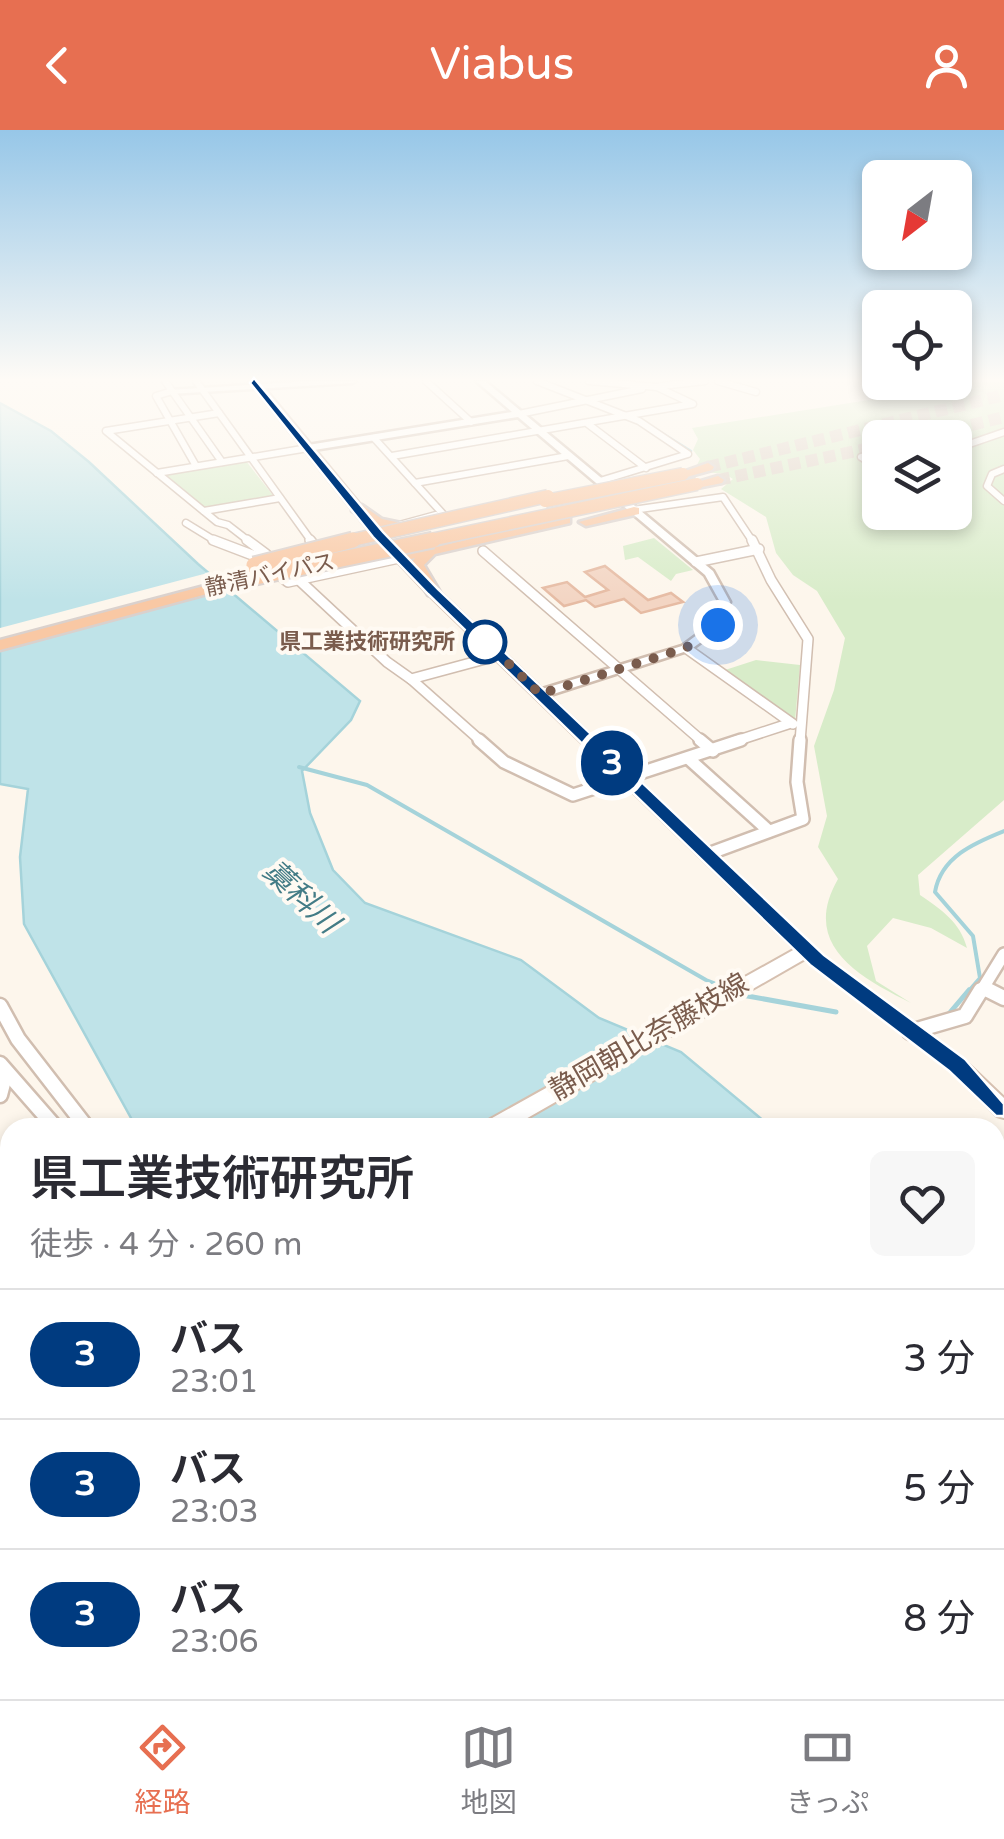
<!DOCTYPE html>
<html lang="ja">
<meta charset="utf-8">
<style>
:root{--surface:#fff;--page:#f7f7f7;--text:#2b2b33;--muted:#7c7c81;--line:#e1e1e2;--accent:#e76f51}
body{margin:0;font-family:"Varela Round","Noto Sans JP",sans-serif;background:var(--page);color:var(--text);height:100vh;display:flex;flex-direction:column;font-size:38px;white-space:nowrap}
*{box-sizing:border-box;margin:0}
p{font-size:32px;color:var(--muted)}
.icon{flex:none;width:55px;height:55px;fill:none;stroke:currentColor;stroke-width:2;stroke-linecap:round;stroke-linejoin:round}
.map{position:relative;flex:1;overflow:hidden}
.side{position:absolute;left:0px;top:988px;width:1005px;height:582px;display:flex;flex-direction:column;background:var(--surface);border-radius:30px 30px 0 0;box-shadow:0 5px 15px #0003}
.side>*{flex:none}
.badge{padding:0 20px;border-radius:32px;font-size:35px;line-height:65px}
.needle{width:65px;rotate:211deg}
.tools{position:absolute;left:862px;top:30px;display:grid;gap:20px}
.tools a{display:grid;place-items:center;width:110px;height:110px;border-radius:15px;background:var(--surface);box-shadow:0 5px 15px #0003;font-size:50px}
.you{position:absolute;width:50px;height:50px;margin:-25px;border:8px solid #fff;border-radius:50%;background:#1a73e8;box-shadow:0 0 0 15px #1a73e833}
.map>.badge{position:absolute;translate:-50% -50%;box-shadow:0 0 0 5px #fff}
.round{display:grid;place-items:center;flex:none;width:105px;height:105px;border-radius:15px;background:var(--page)}
.headline{display:flex;align-items:center;justify-content:space-between;height:170px;padding:0 30px}
h1{font-size:48px;font-weight:600;line-height:75px}
ul{padding:0;list-style:none}
li{display:flex;align-items:center;gap:30px;height:130px;padding:0 30px;border-top:2px solid var(--line)}
li div{flex:1}
li b{display:block;font-size:38px}
li em{font-style:normal}
li .badge{min-width:110px;font-weight:700;text-align:center}
header{display:flex;justify-content:space-between;align-items:center;height:130px;padding:0 30px;background:var(--accent);color:#fff;font-size:45px;font-weight:600}
.dock{display:flex;justify-content:space-around;align-items:center;height:140px;border-top:2px solid var(--line);background:var(--surface);font-size:28px;color:var(--muted)}
.dock a{display:grid;justify-items:center;gap:5px}
.dock .selected{color:var(--accent)}
.map>svg:first-child{display:block}
.green{fill:#d8ecc9;fill-rule:evenodd}
.water{fill:#bfe3e8;stroke:#a5d3da;stroke-width:2.5}
.pier{fill:#fdf6ec}
.lines{fill:none;stroke-linecap:round;stroke-linejoin:round}
.stream-far2{stroke:#a5d3da;stroke-width:2.5}
.stream-far1{stroke:#a5d3da;stroke-width:4}
.stream{stroke:#a5d3da;stroke-width:5}
.building{fill:#f3d5c3;stroke:#e6bba3;stroke-width:2.5}
.trunk-tunnel{stroke:#dcd0c4;stroke-width:12;stroke-dasharray:12 6;stroke-linecap:butt}
.minor-far4-casing{stroke:#d1beb0;stroke-width:9}
.minor-far3-casing{stroke:#d1beb0;stroke-width:12}
.minor-far2-casing{stroke:#d1beb0;stroke-width:16}
.minor-far1-casing{stroke:#d1beb0;stroke-width:19}
.minor-casing{stroke:#d1beb0;stroke-width:21}
.tertiary-casing{stroke:#d1beb0;stroke-width:5}
.secondary-casing{stroke:#d6c0b0;stroke-width:4}
.trunk-casing{stroke:#dad1cd;stroke-width:5}
.minor-far4{stroke:#fff;stroke-width:6}
.minor-far3{stroke:#fff;stroke-width:9}
.minor-far2{stroke:#fff;stroke-width:11}
.minor-far1{stroke:#fff;stroke-width:14}
.minor{stroke:#fff;stroke-width:16}
.tertiary{fill:#fff;fill-rule:evenodd}
.secondary{fill:#fff;fill-rule:evenodd}
.trunk{fill:#f9c8a4;fill-rule:evenodd}
.trunk-bridge-far1-casing{stroke:#dad1cd;stroke-width:15;stroke-linecap:butt}
.trunk-bridge-casing{stroke:#dad1cd;stroke-width:19;stroke-linecap:butt}
.trunk-bridge-far1{stroke:#f9c8a4;stroke-width:12}
.trunk-bridge{stroke:#f9c8a4;stroke-width:15}
.line{fill:#003b80;stroke:#fff;stroke-width:2.5}
.walk{stroke:#7a5c4d;stroke-width:10;stroke-dasharray:0 18}
.stop-dot{fill:#fff;stroke:#003b80;stroke-width:5}
.labels{text-anchor:middle;dominant-baseline:central;stroke-width:8;stroke-linejoin:round;paint-order:stroke}
.far-street-label{font-size:22px;fill:#7a5c4d;stroke:#fffaf3}
.far-stop-label{font-size:22px;font-weight:bold;fill:#7a5c4d;stroke:#fffaf3;text-anchor:end}
.street-label{font-size:28px;fill:#7a5c4d;stroke:#fffaf3}
.water-label{font-size:30px;font-style:italic;fill:#437c86;stroke:#fffaf3}
</style>
<header><svg class="icon" aria-label="back" viewBox="0 0 24 24"><path d="M15 5l-7 7 7 7"/></svg>Viabus<svg class="icon" aria-label="person" viewBox="0 0 24 24"><circle cx="12" cy="8" r="4"/><path d="M4 21q1-7 8-7t8 7"/></svg></header>
<div class="map">
<svg width="1004" height="1569" viewBox="0 0 1004 1569">
<rect width="100%" height="100%" fill="#fdf6ec"/>
<g class="green">
<path d="M1004,251V670L918,745L920,765C942,780 960,792 967,818L931,798L893,788L867,816L876,851L911,873C859,847 800,815 838,749L818,717L827,686L814,616L834,560L845,508L817,461L793,445L776,423L766,387L721,359L733,349L725,344L694,341L700,329L693,320L698,309L692,298L881,268L909,253ZM880,308H955V382H880Z"/>
<polygon points="246,331 275,368 206,379 163,345"/>
<polygon points="654,408 693,440 676,444 671,451 638,427 625,430 623,416"/>
<polygon points="756,530 800,535 795,591 722,541"/>
</g>
<g class="water">
<polygon points="0,273 51,301 89,332 198,434 360,571 351,590 302,641 310,683 333,740 365,773 521,830 599,888 681,922 771,997 136,997 24,794 20,727 28,659 0,654"/>
<polygon points="995,1177 1004,1184 1004,1569 823,1569 858,1560 995,1560"/>
<polygon points="446,1560 735,1560 750,1569 447,1569"/>
</g>
<polygon class="pier" points="215,441 234,458 0,520 0,498"/>
<g class="lines">
<polyline class="stream-far2" points="640,289 691,321"/>
<g class="stream-far1">
<polyline points="299,637 367,655 706,850 729,859"/>
<path d="M967,863L980,848L973,806L935,762C941,727 974,713 1004,701"/>
</g>
<g class="stream">
<polyline points="742,865 836,882"/>
<polyline points="947,886 969,860"/>
</g>
</g>
<polygon class="building" points="605,436 648,470 671,463 683,472 641,483 624,469 595,477 586,470 564,476 543,458 567,452 585,467 608,460 585,442"/>
<g class="lines">
<g class="trunk-tunnel">
<polyline points="919,308 1004,287"/>
<polyline points="708,337 1004,265"/>
<polyline points="718,350 880,316"/>
</g>
<defs>
<g id="minor-far4">
<polyline points="165,251 222,332"/>
<polyline points="196,251 312,412"/>
<polyline points="426,251 471,292"/>
<polyline points="537,251 639,291 688,324 600,351"/>
<polyline points="718,251 756,262"/>
<polyline points="661,256 705,251"/>
<polyline points="169,262 156,266 196,336"/>
<polyline points="219,283 106,301 217,392 228,395 250,412"/>
<polyline points="519,284 642,259"/>
<polyline points="588,294 646,338"/>
<polyline points="374,308 443,384"/>
<polyline points="955,319 1004,302"/>
<polyline points="880,321 861,327 880,338"/>
<polyline points="392,326 693,274 657,257 589,251"/>
<polyline points="1004,339 992,344 987,356 1004,371"/>
<polyline points="157,343 308,318"/>
<polyline points="415,353 568,326"/>
<polyline points="633,380 723,367 753,412"/>
<polyline points="204,381 280,368"/>
<polyline points="186,393 217,412"/>
<polyline points="392,397 436,385"/>
</g>
<g id="minor-far3">
<polyline points="213,410 263,429"/>
<polyline points="247,410 266,424 263,429"/>
<polyline points="310,410 314,415"/>
<polyline points="752,410 771,450 808,509 800,612"/>
<polyline points="483,421 703,612"/>
<polyline points="696,432 759,419"/>
<polyline points="283,448 288,452 399,428"/>
<polyline points="299,450 387,532 411,549 500,525"/>
<polyline points="686,518 793,594"/>
<polyline points="411,549 482,612"/>
<polyline points="733,612 788,594"/>
</g>
<g id="minor-far2">
<polyline points="479,610 504,632 573,665 741,610"/>
<polyline points="700,610 713,621"/>
<polyline points="689,629 769,701"/>
<polyline points="708,724 803,689 797,652 800,610"/>
<polyline points="985,859 993,863"/>
<polyline points="980,863 1004,824"/>
</g>
<g id="minor-far1">
<polyline points="988,860 1004,868"/>
<polyline points="0,876 18,909 87,998"/>
<polyline points="910,902 965,886 981,860"/>
<polyline points="0,934 56,998"/>
<polyline points="0,965 6,942"/>
<polyline points="0,1095 10,1089"/>
</g>
<g id="minor">
<polyline points="393,1560 393,1569"/>
<polyline points="139,1569 149,1560"/>
</g>
<g id="tertiary">
<polygon points="311,251 356,251 352,253 169,264 165,262 169,260"/>
<polygon points="476,251 485,251 713,441 730,472 722,497 690,520 544,567 536,567 536,561 682,516 713,493 720,472 705,445 518,287 308,321 304,318 308,315 512,282"/>
</g>
<g id="secondary">
<polygon points="249,251 259,251 382,401 437,459 823,826 964,930 1004,968 1004,988 997,986 950,940 805,829 510,998 482,998 485,992 795,819 429,465 374,407"/>
<polygon points="10,1266 10,1292 0,1296 0,1270"/>
</g>
<g id="trunk">
<polygon points="708,333 714,337 712,340 683,348 677,344"/>
<polygon points="718,346 724,350 722,353 697,358 691,354"/>
<path d="M352,375H362L382,389L420,397C399,408 371,393 352,381Z"/>
<polygon points="634,377 639,378 639,384 586,396 579,392"/>
<polygon points="565,386 570,387 570,393 435,424 424,435 440,462 433,466 428,465 410,435 415,428 399,432 392,428"/>
<polygon points="246,445 251,446 251,452 0,520 0,510"/>
</g>
</defs>
<use href="#minor-far4" class="minor-far4-casing"/>
<use href="#minor-far3" class="minor-far3-casing"/>
<use href="#minor-far2" class="minor-far2-casing"/>
<use href="#minor-far1" class="minor-far1-casing"/>
<use href="#minor" class="minor-casing"/>
<use href="#tertiary" class="tertiary-casing"/>
<use href="#secondary" class="secondary-casing"/>
<use href="#trunk" class="trunk-casing"/>
<use href="#minor-far4" class="minor-far4"/>
<use href="#minor-far3" class="minor-far3"/>
<use href="#minor-far2" class="minor-far2"/>
<use href="#minor-far1" class="minor-far1"/>
<use href="#minor" class="minor"/>
<use href="#tertiary" class="tertiary"/>
<use href="#secondary" class="secondary"/>
<use href="#trunk" class="trunk"/>
<defs>
<g id="trunk-bridge-far1">
<polyline points="545,371 683,344"/>
<polyline points="344,412 548,366"/>
<polyline points="421,412 697,354"/>
</g>
<g id="trunk-bridge">
<polyline points="254,435 353,410"/>
<polyline points="246,449 433,410"/>
</g>
</defs>
<use href="#trunk-bridge-far1" class="trunk-bridge-far1-casing"/>
<use href="#trunk-bridge" class="trunk-bridge-casing"/>
<use href="#trunk-bridge-far1" class="trunk-bridge-far1"/>
<use href="#trunk-bridge" class="trunk-bridge"/>
</g>
<linearGradient id="sky" x2="0" y2="1"><stop stop-color="#97c7e8"/><stop offset="0.53" stop-color="#fefbf6"/><stop offset="1" stop-color="#fefbf6" stop-opacity="0"/></linearGradient>
<rect width="1004" height="471" fill="url(#sky)"/>
<polygon class="line" points="254,248 383,402 438,459 824,825 965,929 1004,974 1004,986 996,986 949,941 810,835 428,464 373,407 250,253"/>
<g class="lines">
<polyline class="walk" points="485,512 478,504 540,564 686,518 718,495"/>
</g>
<circle class="stop-dot" cx="485" cy="512" r="20"/>
<g class="labels">
<g class="far-street-label">
<text transform="translate(270 445) rotate(-12)">静清バイパス</text>
</g>
<g class="far-stop-label">
<text x="455" y="512">県工業技術研究所</text>
</g>
<g class="street-label">
<text transform="translate(649 907) rotate(-30)">静岡朝比奈藤枝線</text>
</g>
<g class="water-label">
<text transform="translate(301 767) rotate(43)">藁科川</text>
</g>
</g>
</svg>
<div class="tools">
<a><svg class="needle" viewBox="-14 -14 28 28"><path d="M0-13l5 13h-10z" fill="#e53935"/><path d="M0 13l5-13h-10z" fill="#7c7c81"/></svg></a>
<a><svg class="icon" aria-label="locate" viewBox="0 0 24 24"><circle cx="12" cy="12" r="6"/><path d="M12 2v4M12 18v4M2 12h4M18 12h4"/></svg></a>
<a><svg class="icon" aria-label="layers" viewBox="0 0 24 24"><path d="M12 4l9 5-9 5-9-5zM3 14l9 5 9-5"/></svg></a>
</div>
<div class="you" style="left:718px;top:495px"></div>
<b class="badge" style="left:612px;top:633px;background:#003b80;color:#fff">3</b>
<section class="side">
<div class="headline"><div><h1>県工業技術研究所</h1><p>徒歩 · 4 分 · 260 m</p></div><a class="round"><svg class="icon" aria-label="heart" viewBox="0 0 24 24"><path d="M12 20l-8-8c-3-5 5-10 8-4 3-6 11-1 8 4z"/></svg></a></div>
<ul>
<li><span class="badge" style="background:#003b80;color:#fff">3</span><div><b>バス</b><p>23:01</p></div><em>3 分</em></li>
<li><span class="badge" style="background:#003b80;color:#fff">3</span><div><b>バス</b><p>23:03</p></div><em>5 分</em></li>
<li><span class="badge" style="background:#003b80;color:#fff">3</span><div><b>バス</b><p>23:06</p></div><em>8 分</em></li>
</ul>
</section>
</div>
<nav class="dock">
<a class="selected"><svg class="icon" aria-label="directions" viewBox="0 0 24 24"><path d="M12 3l9 9-9 9-9-9zM9 14v-3h6M13 9l2 2-2 2"/></svg>経路</a>
<a><svg class="icon" aria-label="map" viewBox="0 0 24 24"><path d="M3 6l6-2 6 2 6-2v14l-6 2-6-2-6 2zM9 4v14M15 6v14"/></svg>地図</a>
<a><svg class="icon" aria-label="tickets" viewBox="0 0 24 24"><path d="M3 7h18v10H3zM15 7v10"/></svg>きっぷ</a>
</nav>
